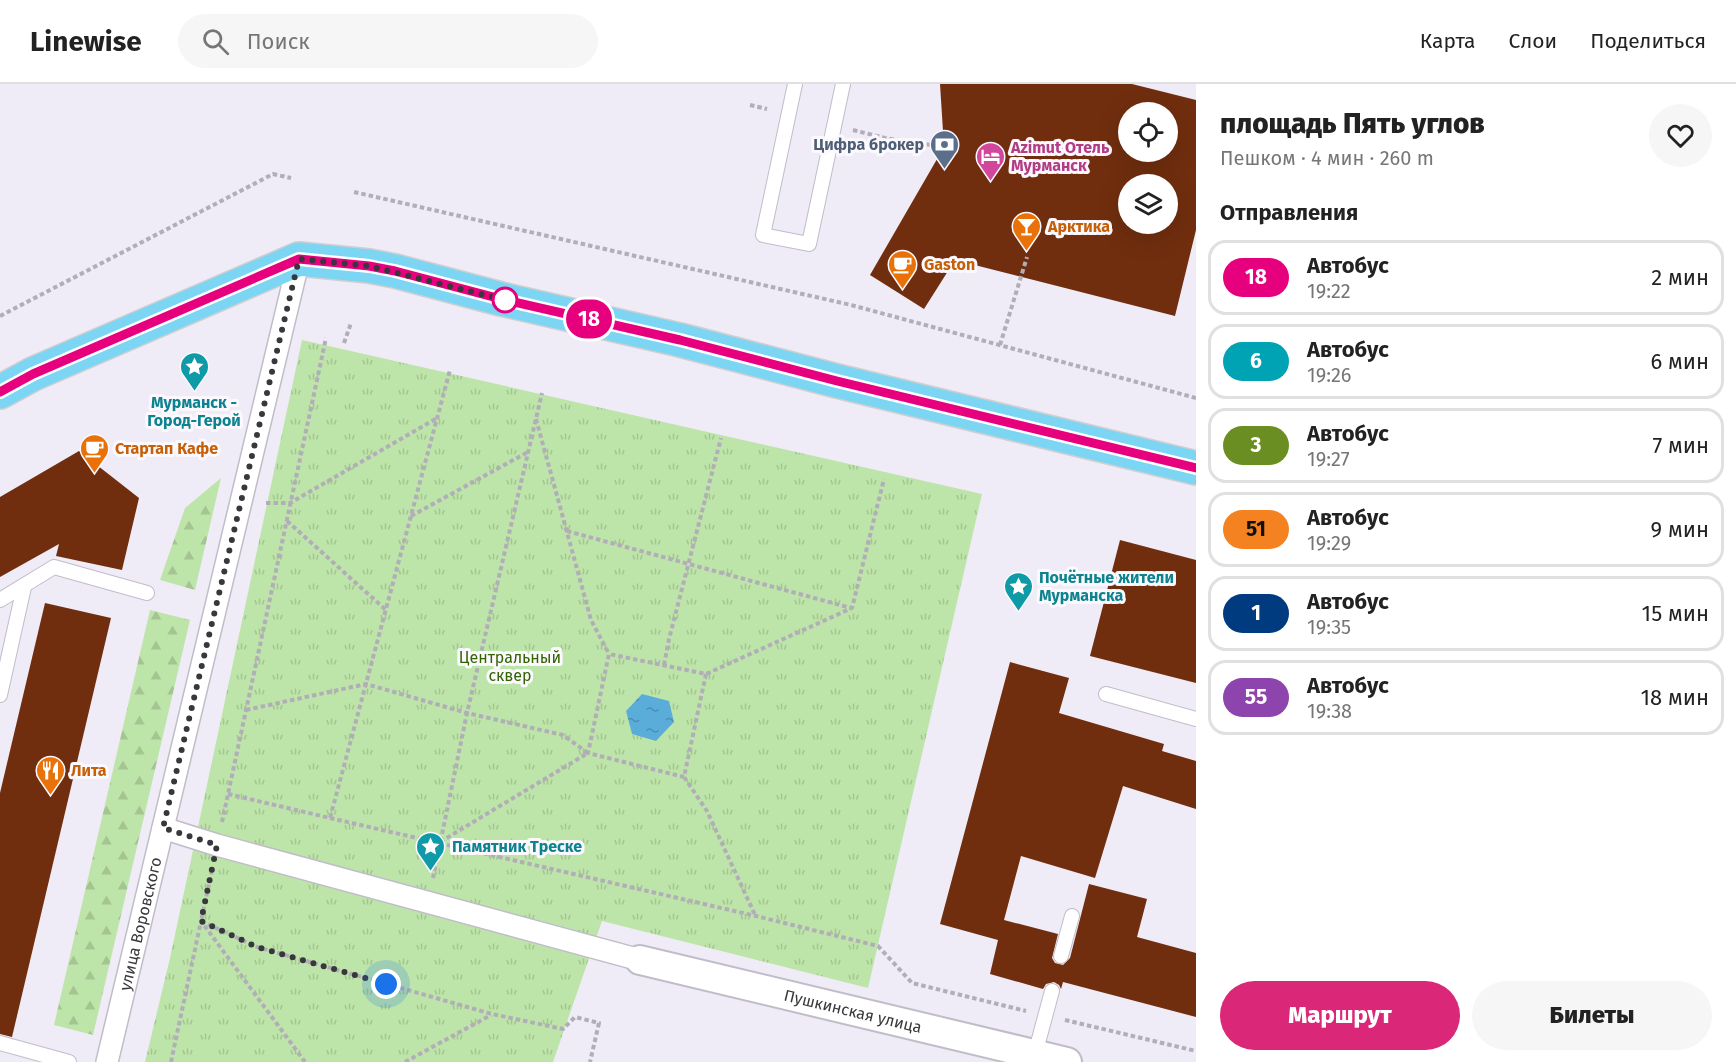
<!DOCTYPE html>
<html lang="ru">
<meta charset="utf-8">
<style>
:root{--surface:#fff;--page:#f6f6f6;--text:#222;--muted:#767676;--line:#e0e0e0;--accent:#db2777}
body{margin:0;font-family:"Fira Sans",sans-serif;background:var(--page);color:var(--text);height:100vh;display:flex;flex-direction:column;font-size:22px;white-space:nowrap}
*{box-sizing:border-box;margin:0}
p{font-size:20px;color:var(--muted)}
.icon{flex:none;width:33px;height:33px;fill:none;stroke:currentColor;stroke-width:2;stroke-linecap:round;stroke-linejoin:round}
.map{position:relative;flex:1;overflow:hidden}
.panel{display:flex;flex-direction:column;background:var(--surface);width:540px}
.panel>*{flex:none}
.badge{padding:0 12px;border-radius:20px;font-size:21px;line-height:39px}
.controls{position:absolute;left:1118px;top:18px;display:grid;gap:12px}
.controls a{display:grid;place-items:center;width:60px;height:60px;border-radius:50%;background:var(--surface);box-shadow:0 6px 24px #0002;font-size:30px}
.you{position:absolute;width:30px;height:30px;margin:-15px;border:4px solid #fff;border-radius:50%;background:#1a73e8;box-shadow:0 0 0 9px #1a73e833}
.map>.badge{position:absolute;translate:-50% -50%;box-shadow:0 0 0 3px #fff}
h2{padding:0 24px;font-size:22px;line-height:54px}
.round{display:grid;place-items:center;flex:none;width:63px;height:63px;border-radius:32px;background:var(--page)}
.headline{display:flex;align-items:center;justify-content:space-between;height:102px;padding:0 24px}
h1{font-size:28px;font-weight:800;line-height:45px}
.button{display:flex;gap:12px;margin-top:auto;padding:12px 24px}
.button a{flex:1;height:69px;border-radius:36px;background:var(--accent);color:#fff;font-size:24px;font-weight:800;line-height:69px;text-align:center}
.button a+a{background:var(--page);color:var(--text)}
ul{padding:0;list-style:none}
li{display:flex;align-items:center;gap:18px;height:75px;margin:0 12px 9px;padding:0 12px;border:3px solid var(--line);border-radius:18px}
li div{flex:1}
li b{display:block;font-size:22px}
li em{font-style:normal}
li .badge{min-width:66px;font-weight:700;text-align:center}
header{display:flex;align-items:center;gap:36px;box-sizing:border-box;height:84px;padding:0 30px;background:var(--surface);border-bottom:2px solid var(--line)}
header strong{font-size:28px}
nav{display:flex;gap:33px;margin-inline-start:auto;font-size:21px}
.search{width:420px;height:54px;background:var(--page);display:flex;align-items:center;gap:15px;box-sizing:border-box;padding:0 21px;border-radius:33px;color:var(--muted);font-size:22px}
main{display:flex;flex:1;min-height:0}
.map>svg:first-child{display:block}
.forest{fill:url(#forest-firs)}
.park{fill:url(#park-tufts)}
.water{fill:url(#water-ripples)}
.building{fill:#702e0e;fill-rule:evenodd}
.lines{fill:none;stroke-linecap:round;stroke-linejoin:round}
.service-casing{stroke:#c1bdc8;stroke-width:16}
.pedestrian-casing{stroke:#c1bdc8;stroke-width:24}
.minor-casing{stroke:#c1bdc8;stroke-width:32}
.primary-casing{stroke:#cfcfd0;stroke-width:36}
.path{stroke:#b1aeb8;stroke-width:4;stroke-dasharray:4.5 3;stroke-linecap:butt}
.service{stroke:#fff;stroke-width:14}
.pedestrian{stroke:#fff;stroke-width:21}
.minor{stroke:#fff;stroke-width:28}
.primary{stroke:#7cd6f3;stroke-width:33}
.line-casing{stroke:#fff;stroke-width:14}
.line{stroke:#e6007e;stroke-width:9}
.walk{stroke:#38373b;stroke-width:6;stroke-dasharray:0 10.8}
.stop-dot{fill:#fff;stroke:#e6007e;stroke-width:3}
.labels{text-anchor:middle;dominant-baseline:central;stroke-width:6;stroke-linejoin:round;paint-order:stroke}
.service-label{font-size:16px;font-weight:bold;fill:#4e5e75;stroke:#fbf9fe;text-anchor:end}
.hotel-label{font-size:16px;font-weight:bold;fill:#b23c85;stroke:#fbf9fe;text-anchor:start}
.food-label{font-size:16px;font-weight:bold;fill:#c56008;stroke:#fbf9fe;text-anchor:start}
.culture-label{font-size:16px;font-weight:bold;fill:#0d838f;stroke:#fbf9fe;text-anchor:start}
.park-label{font-size:16px;fill:#326400;stroke:#fbf9fe}
.street-label{font-size:16px;fill:#38373b;stroke:#fbf9fe}
</style>
<header>
<strong>Linewise</strong>
<div class="search"><svg class="icon" aria-label="search" viewBox="0 0 24 24"><circle cx="10" cy="10" r="6"/><path d="M15 15l6 6"/></svg>Поиск</div>
<nav><a>Карта</a><a>Слои</a><a>Поделиться</a></nav>
</header>
<main>
<div class="map">
<svg width="1196" height="978" viewBox="0 0 1196 978">
<defs>
<pattern id="forest-firs" width="22" height="20" patternUnits="userSpaceOnUse" patternTransform="scale(1.5)"><rect width="22" height="20" fill="#bee5a9"/><path d="M5 1l3.5 6h-7zM16 11l3.5 6h-7z" fill="#a4c592"/></pattern>
<pattern id="park-tufts" width="24" height="20" patternUnits="userSpaceOnUse" patternTransform="scale(1.5)"><rect width="24" height="20" fill="#bee5a9"/><path d="M3 7l-1-3M5 7V3M7 7l1-3M15 17l-1-3M17 17v-4M19 17l1-3" fill="none" stroke="#a4c592"/></pattern>
<pattern id="water-ripples" width="26" height="14" patternUnits="userSpaceOnUse" patternTransform="scale(1.5)"><rect width="26" height="14" fill="#5badd9"/><path d="M2 4q2-2 4 0t4 0M15 11q2-2 4 0t4 0" fill="none" stroke="#4c8eb1"/></pattern>
</defs>
<rect width="100%" height="100%" fill="#efebf7"/>
<g class="forest">
<polygon points="221,394 195,506 160,496 185,424"/>
<polygon points="150,526 190,536 93,951 54,941"/>
</g>
<polygon class="park" points="302,256 982,410 868,904 602,837 553,978 145,978 170,874"/>
<polygon class="water" points="642,610 669,617 674,638 656,657 632,650 626,627"/>
<g class="building">
<path d="M940,0H1132L1196,16V146L1175,232L955,176L924,225L870,191L944,63ZM1128,28H1167V68H1128ZM1128,100H1167V140H1128Z"/>
<polygon points="79,367 139,414 122,486 56,472 59,460 0,493 0,413"/>
<polygon points="1120,456 1196,476 1196,599 1090,572"/>
<polygon points="45,519 111,534 12,953 0,950 0,709"/>
<polygon points="1010,578 1069,594 1059,629 1164,660 1162,667 1196,677 1196,725 1123,702 1095,794 1021,772 1004,836 1058,850 1052,874 1055,879 1063,881 1070,874 1089,800 1147,815 1137,853 1196,869 1196,933 1063,898 1061,905 1059,901 1054,898 1046,900 1043,905 990,890 998,856 940,840"/>
</g>
<g class="lines">
<defs>
<g id="service">
<polyline points="795,0 763,151 809,160 843,0"/>
<polyline points="0,516 54,483 147,509"/>
<polyline points="1106,610 1196,635"/>
<polyline points="0,611 24,503"/>
<polyline points="1061,872 1072,832"/>
<polyline points="0,959 69,978"/>
<polyline points="1035,970 1052,907"/>
</g>
<g id="pedestrian">
<polyline points="163,744 217,761 640,876"/>
<path id="s1" d="M107,978L299,175"/>
</g>
<g id="minor">
<path id="s2" d="M640,876L1067,978"/>
</g>
<polyline id="primary" points="0,308 33,290 299,175 369,182 395,187 501,215 680,256 837,297 1196,384"/>
</defs>
<use href="#service" class="service-casing"/>
<use href="#pedestrian" class="pedestrian-casing"/>
<use href="#minor" class="minor-casing"/>
<use href="#primary" class="primary-casing"/>
<g class="path">
<polyline points="750,21 767,25"/>
<polyline points="853,46 885,54 944,63"/>
<polyline points="354,108 851,221 1196,314"/>
<polyline points="0,232 273,90 291,94"/>
<polyline points="344,259 351,239"/>
<polyline points="1000,261 1027,173"/>
<polyline points="536,335 591,536 609,570"/>
<polyline points="266,419 290,419 437,334"/>
<polyline points="411,432 528,368"/>
<polyline points="287,437 386,526"/>
<polyline points="567,447 851,524"/>
<polyline points="664,581 669,555 721,354"/>
<polyline points="706,590 684,693 588,669 609,570 706,590 852,524 884,395"/>
<polyline points="246,626 366,600 467,629 563,651 588,669 440,758"/>
<polyline points="684,693 707,727 755,831"/>
<polyline points="228,710 330,734 450,286"/>
<polyline points="330,734 756,832 878,862 912,899 1026,927"/>
<polyline points="222,738 326,254"/>
<polyline points="212,786 201,837 257,863 492,930 563,945 575,933 599,939 590,978"/>
<polyline points="433,794 467,629 542,309"/>
<polyline points="1065,936 1196,967"/>
<polyline points="171,978 201,837 305,978"/>
<polyline points="405,978 491,931"/>
</g>
<use href="#service" class="service"/>
<use href="#pedestrian" class="pedestrian"/>
<use href="#minor" class="minor"/>
<use href="#primary" class="primary"/>
</g>
<g class="lines">
<defs>
<polyline id="line" points="0,308 33,290 299,175 369,182 395,187 501,215 680,256 837,297 1196,384"/>
</defs>
<use href="#line" class="line-casing"/>
<use href="#line" class="line"/>
<polyline class="walk" points="386,900 257,863 201,837 217,761 163,744 299,175 369,182 505,216"/>
</g>
<defs>
<symbol id="bank-pin" viewBox="-11 -11 22 30"><path d="M0 17L-7.5 6A9.5 9.5 0 1 1 7.5 6Z" fill="#5c6f8a" stroke="#fbf9fe"/><path d="M-6-4H6V4H-6ZM0-2.3a2.3 2.3 0 1 0 0 4.6a2.3 2.3 0 1 0 0-4.6Z" fill="#fff"/></symbol>
<symbol id="hotel-pin" viewBox="-11 -11 22 30"><path d="M0 17L-7.5 6A9.5 9.5 0 1 1 7.5 6Z" fill="#d1479c" stroke="#fbf9fe"/><path d="M-6-4.5h1.5V1H6V5H4.5V3h-9V5H-6ZM-4 0a1.8 1.8 0 1 1 3.6 0ZM.5 0V-2.5h3Q6-2.5 6 0Z" fill="#fff"/></symbol>
<symbol id="bar-pin" viewBox="-11 -11 22 30"><path d="M0 17L-7.5 6A9.5 9.5 0 1 1 7.5 6Z" fill="#e8710a" stroke="#fbf9fe"/><path d="M-6-5H6L.8 .8V4.5H3.5V6h-7V4.5H-.8V.8Z" fill="#fff"/></symbol>
<symbol id="cafe-pin" viewBox="-11 -11 22 30"><path d="M0 17L-7.5 6A9.5 9.5 0 1 1 7.5 6Z" fill="#e8710a" stroke="#fbf9fe"/><path d="M-5.5-4.5H6V0H3Q3 3.5 0 3.5H-2.5Q-5.5 3.5-5.5 0ZM3-3.2v2h1.7v-2ZM-6 4.5H4V6H-6Z" fill="#fff"/></symbol>
<symbol id="sight-pin" viewBox="-11 -11 22 30"><path d="M0 17L-7.5 6A9.5 9.5 0 1 1 7.5 6Z" fill="#0f9aa8" stroke="#fbf9fe"/><path d="M0-6L1.8-2.2L6-1.7L2.9 1.2L3.7 5.4L0 3.3L-3.7 5.4L-2.9 1.2L-6-1.7L-1.8-2.2Z" fill="#fff"/></symbol>
<symbol id="restaurant-pin" viewBox="-11 -11 22 30"><path d="M0 17L-7.5 6A9.5 9.5 0 1 1 7.5 6Z" fill="#e8710a" stroke="#fbf9fe"/><path d="M-5-6h1v4h1v-4h1v4h1v-4h1v5L-1.5 .5V6h-2V.5L-5-1ZM5-6V6H3V1.5H1.5Q1.5-4 5-6Z" fill="#fff"/></symbol>
</defs>
<g fill-rule="evenodd">
<use href="#bank-pin" x="928" y="44" width="33" height="45"/>
<use href="#hotel-pin" x="974" y="56" width="33" height="45"/>
<use href="#bar-pin" x="1010" y="126" width="33" height="45"/>
<use href="#cafe-pin" x="886" y="164" width="33" height="45"/>
<use href="#sight-pin" x="178" y="266" width="33" height="45"/>
<use href="#cafe-pin" x="78" y="348" width="33" height="45"/>
<use href="#sight-pin" x="1002" y="486" width="33" height="45"/>
<use href="#restaurant-pin" x="34" y="670" width="33" height="45"/>
<use href="#sight-pin" x="414" y="746" width="33" height="45"/>
</g>
<circle class="stop-dot" cx="505" cy="216" r="12"/>
<g class="labels">
<g class="service-label">
<text x="924" y="60">Цифра брокер</text>
</g>
<g class="hotel-label">
<text x="1011" y="63">Azimut Отель<tspan x="1011" dy="18">Мурманск</tspan></text>
</g>
<g class="food-label">
<text x="1048" y="142">Арктика</text>
<text x="924" y="180">Gaston</text>
<text x="115" y="364">Стартап Кафе</text>
<text x="71" y="686">Лита</text>
</g>
<g class="culture-label">
<text x="194" y="318" text-anchor="middle">Мурманск -<tspan x="194" dy="18">Город-Герой</tspan></text>
<text x="1039" y="493">Почётные жители<tspan x="1039" dy="18">Мурманска</tspan></text>
<text x="452" y="762">Памятник Треске</text>
</g>
<g class="park-label">
<text x="510" y="573">Центральный<tspan x="510" dy="18">сквер</tspan></text>
</g>
<g class="street-label">
<text stroke="none"><textPath href="#s1" startOffset="142">улица Воровского</textPath></text>
<text stroke="none"><textPath href="#s2" startOffset="219">Пушкинская улица</textPath></text>
</g>
</g>
</svg>
<div class="controls">
<a><svg class="icon" aria-label="locate" viewBox="0 0 24 24"><circle cx="12" cy="12" r="6"/><path d="M12 2v4M12 18v4M2 12h4M18 12h4"/></svg></a>
<a><svg class="icon" aria-label="layers" viewBox="0 0 24 24"><path d="M12 4l9 5-9 5-9-5zM3 14l9 5 9-5"/></svg></a>
</div>
<div class="you" style="left:386px;top:900px"></div>
<b class="badge" style="left:589px;top:235px;background:#e6007e;color:#fff">18</b>
</div>
<section class="panel">
<div class="headline"><div><h1>площадь Пять углов</h1><p>Пешком · 4 мин · 260 m</p></div><a class="round"><svg class="icon" aria-label="heart" viewBox="0 0 24 24"><path d="M12 20l-8-8c-3-5 5-10 8-4 3-6 11-1 8 4z"/></svg></a></div>
<h2>Отправления</h2>
<ul>
<li><span class="badge" style="background:#e6007e;color:#fff">18</span><div><b>Автобус</b><p>19:22</p></div><em>2 мин</em></li>
<li><span class="badge" style="background:#00a3b4;color:#fff">6</span><div><b>Автобус</b><p>19:26</p></div><em>6 мин</em></li>
<li><span class="badge" style="background:#6b8e23;color:#fff">3</span><div><b>Автобус</b><p>19:27</p></div><em>7 мин</em></li>
<li><span class="badge" style="background:#f58220;color:#111">51</span><div><b>Автобус</b><p>19:29</p></div><em>9 мин</em></li>
<li><span class="badge" style="background:#003b80;color:#fff">1</span><div><b>Автобус</b><p>19:35</p></div><em>15 мин</em></li>
<li><span class="badge" style="background:#8e44ad;color:#fff">55</span><div><b>Автобус</b><p>19:38</p></div><em>18 мин</em></li>
</ul>
<div class="button"><a>Маршрут</a><a>Билеты</a></div>
</section>
</main>
